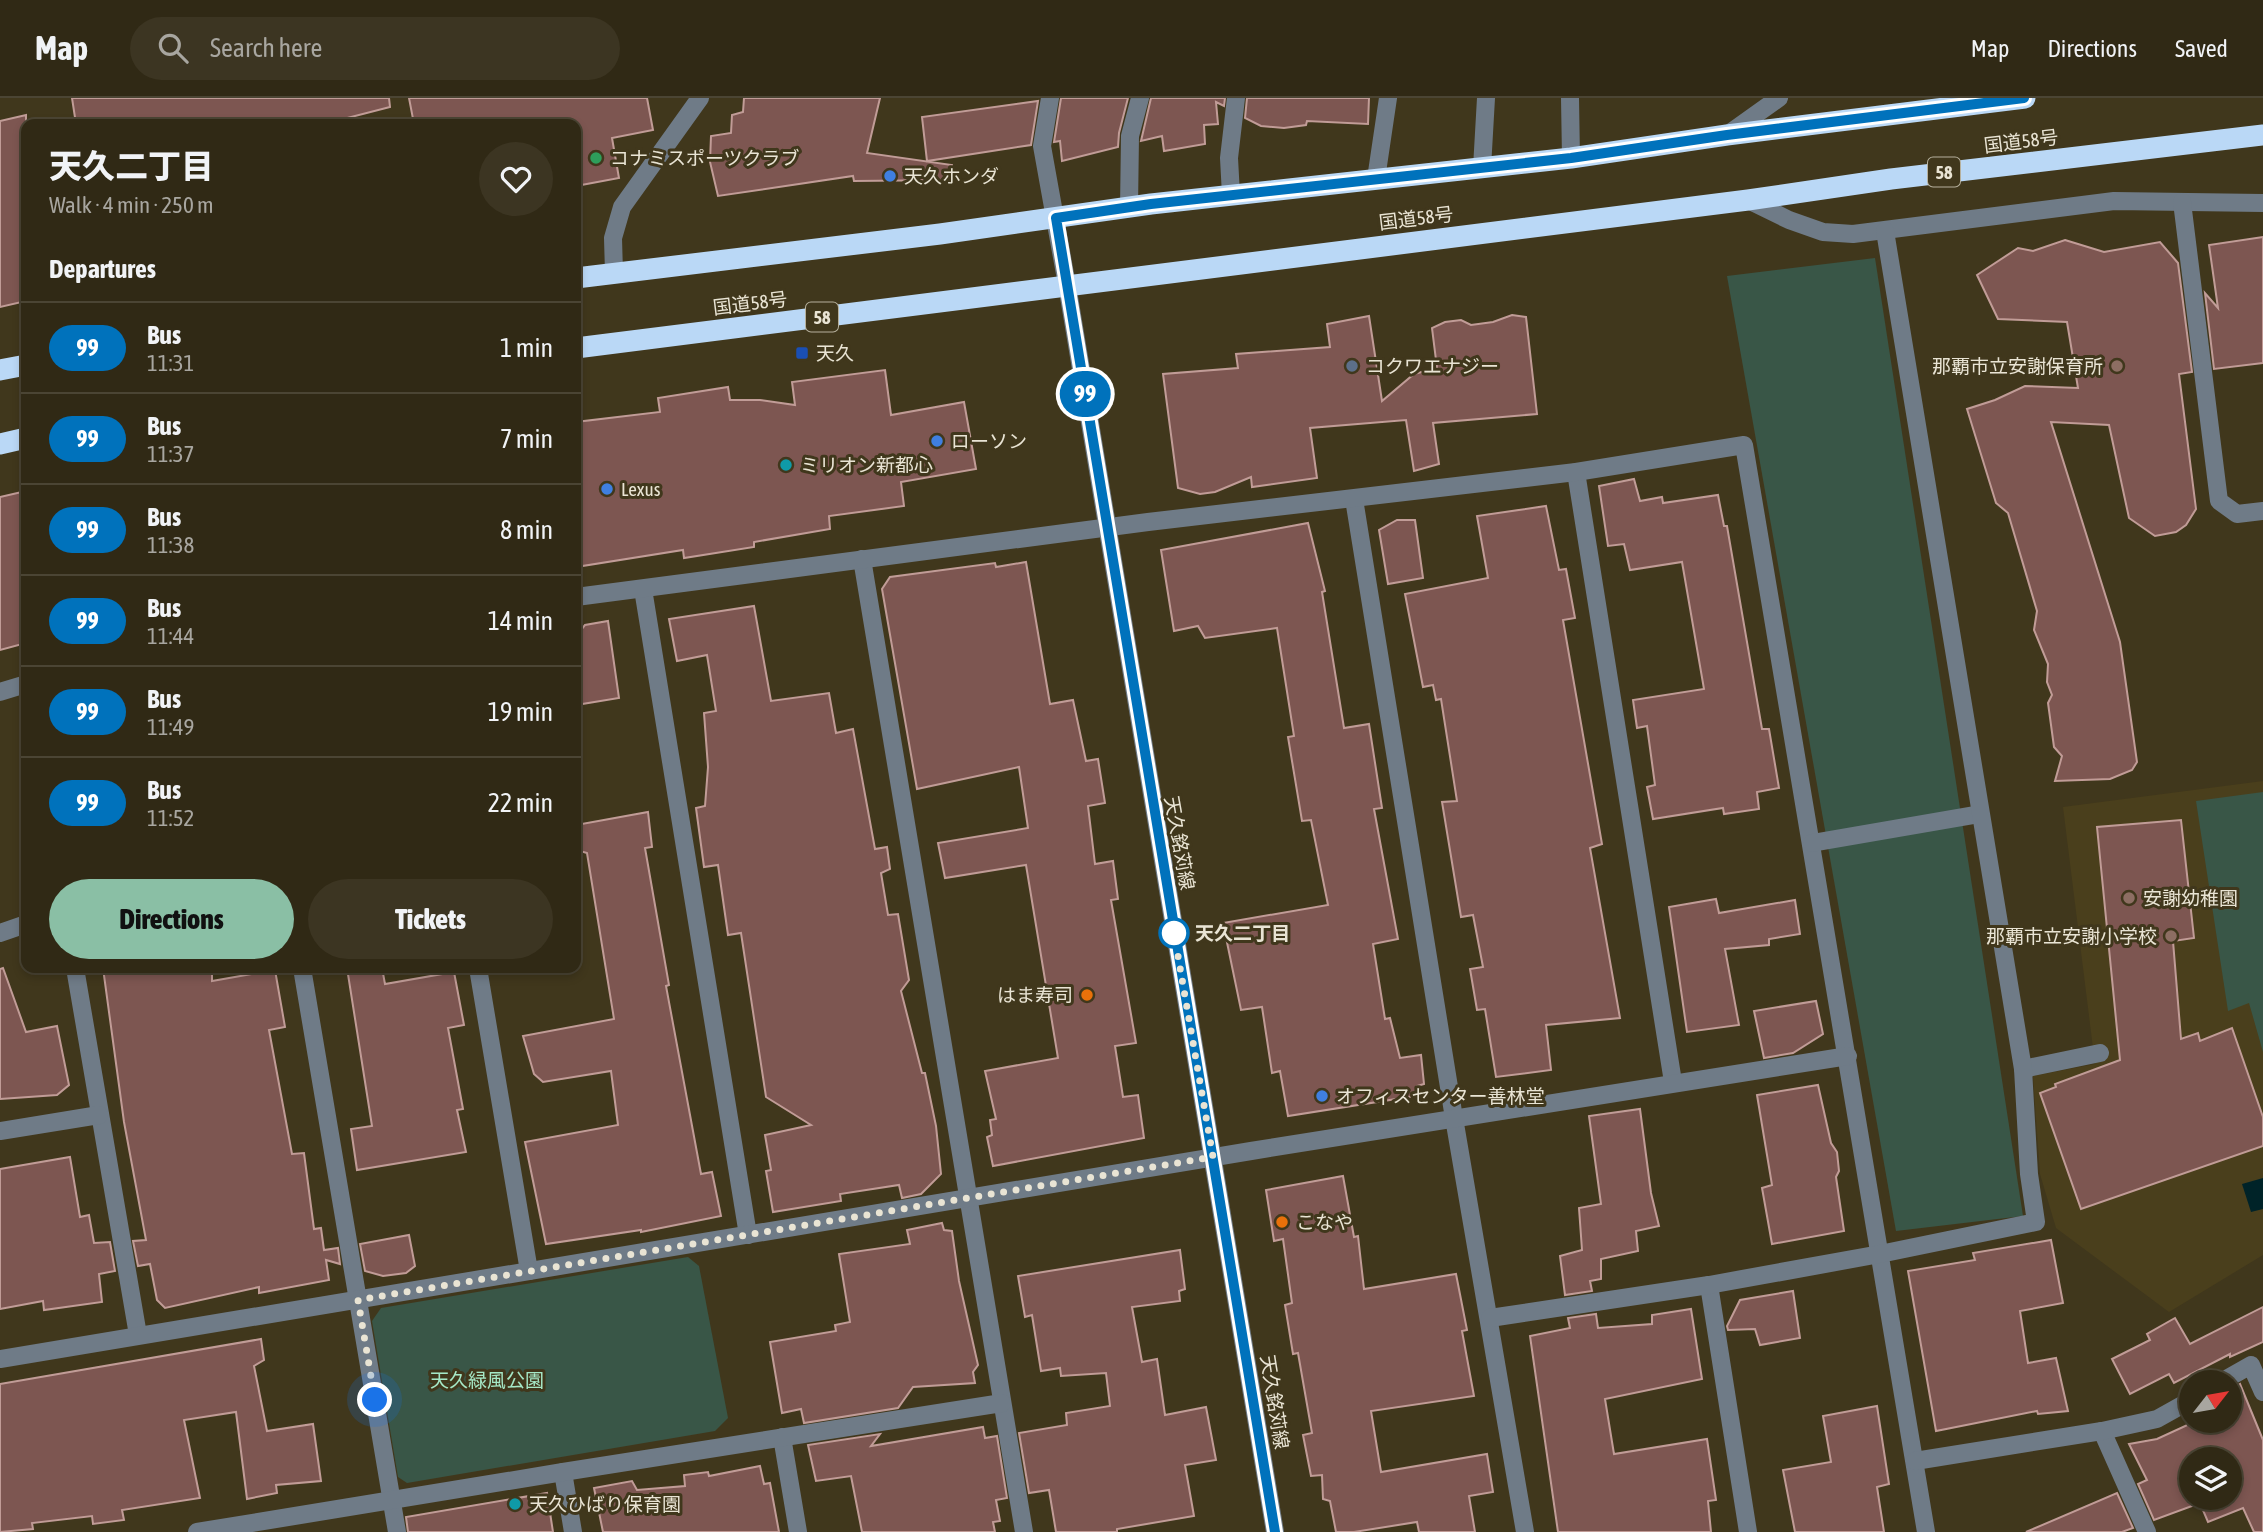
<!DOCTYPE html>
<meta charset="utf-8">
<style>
:root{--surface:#302915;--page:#3c3522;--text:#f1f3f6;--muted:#a8a6a0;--line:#4b4534;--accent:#8abfa5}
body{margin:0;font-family:"Asap Condensed","Noto Sans JP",sans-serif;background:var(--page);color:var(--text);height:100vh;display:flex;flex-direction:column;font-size:26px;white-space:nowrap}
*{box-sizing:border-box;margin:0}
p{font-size:23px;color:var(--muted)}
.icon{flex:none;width:38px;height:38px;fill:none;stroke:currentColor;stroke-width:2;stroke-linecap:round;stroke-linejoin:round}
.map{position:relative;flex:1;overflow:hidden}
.drawer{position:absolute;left:21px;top:21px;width:560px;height:854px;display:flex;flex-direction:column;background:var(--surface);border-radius:14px;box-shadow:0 4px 10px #0003,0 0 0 2px var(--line)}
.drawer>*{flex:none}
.badge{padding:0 14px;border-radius:23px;font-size:24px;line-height:46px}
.needle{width:46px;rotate:59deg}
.buttons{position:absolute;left:2179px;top:1272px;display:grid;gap:14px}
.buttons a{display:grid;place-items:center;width:63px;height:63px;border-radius:50%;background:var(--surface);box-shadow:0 4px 10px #0003,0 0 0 2px var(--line);font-size:35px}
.you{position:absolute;width:35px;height:35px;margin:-18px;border:5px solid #fff;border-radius:50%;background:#1a73e8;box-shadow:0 0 0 10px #1a73e833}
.map>.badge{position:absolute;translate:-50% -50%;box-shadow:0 0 0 4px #fff}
h2{padding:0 28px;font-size:26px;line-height:63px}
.round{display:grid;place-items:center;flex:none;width:74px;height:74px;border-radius:37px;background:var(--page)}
.head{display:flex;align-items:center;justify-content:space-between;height:119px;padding:0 28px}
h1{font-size:33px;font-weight:800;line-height:52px}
.primary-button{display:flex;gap:14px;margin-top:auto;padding:14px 28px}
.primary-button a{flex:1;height:80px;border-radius:42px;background:var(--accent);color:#111;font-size:28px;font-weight:800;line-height:80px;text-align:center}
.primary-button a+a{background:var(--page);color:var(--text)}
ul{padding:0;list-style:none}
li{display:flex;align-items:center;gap:21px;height:91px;padding:0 28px;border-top:2px solid var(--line)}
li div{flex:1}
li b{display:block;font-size:26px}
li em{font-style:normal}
li .badge{min-width:77px;font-weight:700;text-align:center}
header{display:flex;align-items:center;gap:42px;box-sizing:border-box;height:98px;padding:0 35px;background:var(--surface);border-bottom:2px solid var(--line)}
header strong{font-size:33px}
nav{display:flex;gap:38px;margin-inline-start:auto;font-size:24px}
.search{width:490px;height:63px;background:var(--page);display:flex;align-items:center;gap:18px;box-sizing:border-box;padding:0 24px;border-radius:38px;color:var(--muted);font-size:26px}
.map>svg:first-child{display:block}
.built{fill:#4a3f1c}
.green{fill:#395647}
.water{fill:#002328}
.building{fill:#7d5651;stroke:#c19c97;stroke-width:2;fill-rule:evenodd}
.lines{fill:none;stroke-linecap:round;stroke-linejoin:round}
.minor{stroke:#6f7b87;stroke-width:18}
.highway{stroke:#bad8f6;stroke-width:21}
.line-casing{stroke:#fff;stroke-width:16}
.line{stroke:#0072bc;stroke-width:10}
.walk{stroke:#e9e4d4;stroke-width:7;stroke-dasharray:0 12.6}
.leisure-dot{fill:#2e9e5b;stroke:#40371c;stroke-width:2.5}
.shop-dot{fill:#3f7fe0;stroke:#40371c;stroke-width:2.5}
.transit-dot{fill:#1a4fb4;stroke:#40371c;stroke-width:2.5}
.service-dot{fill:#5c6f8a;stroke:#40371c;stroke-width:2.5}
.education-dot{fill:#8d6e63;stroke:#40371c;stroke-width:2.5}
.culture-dot{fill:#0f9aa8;stroke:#40371c;stroke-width:2.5}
.stop-dot{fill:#fff;stroke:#0072bc;stroke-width:3.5}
.food-dot{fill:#e8710a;stroke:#40371c;stroke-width:2.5}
.labels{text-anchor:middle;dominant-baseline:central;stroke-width:6;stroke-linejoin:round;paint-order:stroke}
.shield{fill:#40371c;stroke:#b6b09d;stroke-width:2}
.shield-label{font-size:18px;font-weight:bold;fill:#e9e4d4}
.street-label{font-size:19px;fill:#e9e4d4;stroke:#40371c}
.poi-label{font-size:19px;fill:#e9e4d4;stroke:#40371c;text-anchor:start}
.stop-label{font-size:19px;font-weight:bold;fill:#e9e4d4;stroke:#40371c;text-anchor:start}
.park-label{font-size:19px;fill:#a5e8c7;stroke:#40371c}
</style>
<header>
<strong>Map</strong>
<div class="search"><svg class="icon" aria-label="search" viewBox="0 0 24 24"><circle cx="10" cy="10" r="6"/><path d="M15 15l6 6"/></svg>Search here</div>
<nav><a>Map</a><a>Directions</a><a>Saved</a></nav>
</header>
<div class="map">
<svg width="2263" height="1434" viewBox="0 0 2263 1434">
<rect width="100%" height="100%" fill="#40371c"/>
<polygon class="built" points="2263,683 2263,1157 2169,1214 2056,1130 2040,1076 2033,978 2095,966 2063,709"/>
<g class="green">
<polygon points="1875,160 2023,1118 1896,1133 1727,178"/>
<polygon points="2263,694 2263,954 2249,905 2228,913 2196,703"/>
<polygon points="688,1159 699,1168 728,1320 715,1333 407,1385 398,1379 372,1223 381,1210"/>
</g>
<polygon class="water" points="2263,1080 2263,1111 2251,1114 2242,1086"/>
<g class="building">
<polygon points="72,0 389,0 390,9 324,26 76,26"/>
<polygon points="409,0 647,0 653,32 612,40 619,80 576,88 576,26 414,26"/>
<polygon points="744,0 880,0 867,55 952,67 951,82 854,83 853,78 718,98 710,64 711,38 731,35 732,17 743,14"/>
<polygon points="1061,0 1128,0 1119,35 1118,49 1062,63 1060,43 1054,44"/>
<polygon points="1151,0 1225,0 1224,8 1216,4 1218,26 1204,27 1205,46 1164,53 1162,38 1141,43"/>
<polygon points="1247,0 1369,0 1368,26 1307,23 1306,27 1284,30 1261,28 1245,20"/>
<polygon points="1038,3 1031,47 927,63 922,19"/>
<polygon points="26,17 26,203 0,209 0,23"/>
<polygon points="2263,139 2263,265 2214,271 2205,195 2218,210 2209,147"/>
<polygon points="2065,142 2104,154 2160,144 2178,165 2192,274 2179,276 2196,411 2186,427 2176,434 2155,438 2129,420 2109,327 2051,324 2120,544 2137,664 2132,672 2110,681 2055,683 2062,658 2054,649 2048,605 2052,597 2047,584 2048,566 2034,532 2037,513 2008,415 1996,405 1967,311 1995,302 2025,288 2078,290 2067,224 1998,221 1977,177 2018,150 2033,153"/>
<polygon points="1512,217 1526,219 1537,316 1433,325 1439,366 1414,373 1406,322 1310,330 1317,380 1252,389 1251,379 1215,394 1200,396 1178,390 1163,276 1238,270 1236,256 1330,249 1327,226 1369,218 1382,303 1414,276 1437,270 1432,230 1445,224 1461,222 1471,227 1493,224"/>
<polygon points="885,272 891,317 964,304 976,371 901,384 904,408 829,418 830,431 754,444 754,449 684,460 683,452 576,469 576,324 660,314 658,300 728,289 730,302 760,302 795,307 792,284"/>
<polygon points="1634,381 1640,403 1662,399 1663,405 1718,397 1724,428 1727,428 1762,631 1769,631 1779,690 1757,694 1759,711 1724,716 1723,710 1653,721 1647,689 1655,687 1647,628 1637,630 1633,602 1704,591 1682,464 1630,472 1624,446 1608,448 1599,388"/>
<polygon points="26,393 26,545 0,552 0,399"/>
<polygon points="1546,408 1559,472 1566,471 1575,520 1563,522 1602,746 1590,750 1620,920 1546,927 1551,972 1496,979 1485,911 1477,912 1470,871 1483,869 1473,817 1461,819 1442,704 1457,703 1441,601 1436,602 1433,587 1423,589 1405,496 1488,480 1477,418"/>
<polygon points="1397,422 1415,422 1423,480 1388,486 1379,432"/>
<polygon points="1308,425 1325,493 1322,494 1344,630 1369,626 1382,710 1374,711 1398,841 1373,846 1385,921 1390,920 1400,960 1421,957 1424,986 1417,988 1415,998 1288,1018 1280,973 1272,975 1262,909 1241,912 1223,825 1328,807 1311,722 1302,723 1288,639 1294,638 1277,530 1205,540 1198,528 1174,533 1161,452"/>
<polygon points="1026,464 1050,606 1073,602 1086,663 1098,661 1105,705 1088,708 1095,766 1113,763 1118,801 1111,802 1136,945 1115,948 1123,999 1138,997 1144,1040 993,1068 987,1039 992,1037 990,1022 996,1021 985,973 1058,960 1026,767 945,780 938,745 1028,730 1019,669 917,691 882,491 890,479 995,465 996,469"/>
<polygon points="754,508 771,603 829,595 836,635 853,631 875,751 887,749 890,771 881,775 888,817 898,816 909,882 901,893 922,975 925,975 936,1028 941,1076 921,1096 902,1100 899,1087 840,1096 841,1103 773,1114 766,1073 771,1072 765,1037 811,1027 766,999 741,835 728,837 718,767 704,769 696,710 705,708 708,669 704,615 716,613 707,557 677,563 669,521"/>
<polygon points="608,523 619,600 576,607 576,538 585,527"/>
<polygon points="648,714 652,749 645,750 669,887 666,888 701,1076 712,1074 721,1118 641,1134 641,1132 546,1146 525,1044 618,1027 611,973 543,984 534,976 523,938 614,921 587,755 580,753 576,727"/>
<polygon points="2181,722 2194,840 2173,843 2181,941 2198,935 2200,943 2232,930 2263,1019 2263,1048 2081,1111 2040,995 2056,989 2055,986 2120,962 2097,729"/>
<polygon points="1716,801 1719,815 1795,802 1800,836 1769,841 1769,847 1725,851 1739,927 1687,934 1669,809"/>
<polygon points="3,870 26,934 57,928 69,987 57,997 0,1001 0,871"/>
<polygon points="103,870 212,870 212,883 275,872 285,929 269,932 292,1056 304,1055 314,1131 321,1130 324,1152 338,1150 340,1166 326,1162 329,1182 259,1195 259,1189 165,1210 157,1202 150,1166 138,1168 133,1143 146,1142 124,1024"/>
<polygon points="347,870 382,870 385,886 454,874 464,927 448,930 463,1011 457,1012 466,1054 357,1072 351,1031 372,1028"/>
<polygon points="1816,903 1823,936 1793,955 1764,960 1754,913"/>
<polygon points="1818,987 1831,1045 1837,1054 1839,1073 1836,1079 1844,1133 1772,1146 1762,1090 1772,1087 1757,997"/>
<polygon points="1640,1011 1651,1095 1659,1128 1636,1133 1638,1153 1601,1161 1601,1181 1590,1183 1592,1193 1565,1197 1560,1158 1582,1152 1579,1110 1601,1106 1589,1018"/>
<polygon points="70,1059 80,1119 89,1117 94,1145 110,1144 115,1173 99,1176 102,1204 44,1212 43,1203 0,1211 0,1071"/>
<polygon points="1343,1078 1354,1139 1358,1138 1364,1191 1456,1176 1467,1232 1462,1233 1474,1298 1371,1313 1381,1374 1487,1356 1493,1394 1469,1398 1475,1434 1419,1434 1417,1424 1354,1434 1336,1434 1330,1403 1323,1401 1322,1377 1311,1378 1303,1337 1312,1335 1298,1255 1293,1256 1285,1207 1292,1205 1283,1141 1274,1143 1266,1092"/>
<polygon points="942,1125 944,1132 952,1133 959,1183 978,1267 973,1274 975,1285 913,1289 898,1310 804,1325 801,1311 782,1315 770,1244 836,1233 835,1227 850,1224 839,1156 910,1146 907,1132"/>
<polygon points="409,1137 415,1168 406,1175 383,1178 365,1173 360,1146"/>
<polygon points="2051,1142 2063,1205 2020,1213 2028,1265 2056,1260 2068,1313 2038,1316 2037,1313 1936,1333 1908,1173 1975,1162 1973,1155"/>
<polygon points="1180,1152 1185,1191 1179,1193 1180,1203 1132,1209 1142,1264 1157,1261 1165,1317 1206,1309 1216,1362 1185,1367 1194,1418 1117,1431 1117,1434 1056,1434 1049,1392 1029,1395 1019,1335 1067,1327 1066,1315 1110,1308 1106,1275 1061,1278 1060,1270 1041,1273 1032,1217 1025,1219 1018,1178"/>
<polygon points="1793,1193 1800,1240 1760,1247 1755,1231 1728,1232 1727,1228 1740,1202"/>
<polygon points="2263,1209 2263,1244 2230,1259 2230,1256 2174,1285 2169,1276 2130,1296 2112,1261 2150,1242 2147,1236 2175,1220 2190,1246"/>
<polygon points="1691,1211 1702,1281 1605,1301 1614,1356 1707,1341 1716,1402 1708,1403 1711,1434 1558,1434 1530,1238 1570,1230 1568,1220 1596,1216 1598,1230 1652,1226 1652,1217"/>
<polygon points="261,1241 264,1262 254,1268 267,1333 313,1326 321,1383 276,1387 277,1395 247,1401 236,1314 184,1322 200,1400 122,1412 124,1422 93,1426 92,1418 32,1425 33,1431 0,1434 0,1286"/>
<path d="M2240,1286L2263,1342V1434H2254L2243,1410L2208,1424L2200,1405L2154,1422L2138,1386L2147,1382L2129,1346L2157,1341L2196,1323H2230V1292ZM2191,1362H2230V1400H2191Z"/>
<polygon points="1877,1308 1889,1386 1877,1389 1884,1434 1795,1434 1783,1372 1831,1364 1823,1318"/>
<polygon points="983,1329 985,1340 997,1338 1007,1400 996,1402 1000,1423 993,1424 995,1434 862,1434 851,1378 816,1383 808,1347 880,1336 871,1348"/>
<polygon points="760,1368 764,1386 770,1385 779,1434 603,1434 594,1390 632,1383 637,1392 685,1388 684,1377 708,1374 709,1378"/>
<polygon points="547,1395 553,1434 408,1434 406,1419"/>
<polygon points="2117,1395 2133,1430 2122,1434 2026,1434"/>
</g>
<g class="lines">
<g class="minor">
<polyline points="1050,0 1042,48 1067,187 1275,1434"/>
<polyline points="1570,0 1571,60"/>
<polyline points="1727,37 1779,0"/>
<polyline points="1482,70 1486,0"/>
<polyline points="1376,81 1388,0"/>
<polyline points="1231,97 1229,60 1236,0"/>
<polyline points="1748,102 1789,122 1823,134 1853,136 2114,103 2263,105"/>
<polyline points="2182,104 2219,403 2237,416 2263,413"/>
<polyline points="1129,110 1130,38 1140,0"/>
<polyline points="614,175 613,140 622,109 700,0"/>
<polyline points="1576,374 1673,984"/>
<polyline points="1354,401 1454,1020 1525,1434"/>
<polyline points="862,461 1024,1434"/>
<polyline points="643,491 748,1137"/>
<polyline points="576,499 1148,424 1576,374 1744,347 1926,1434"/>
<polyline points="0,594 26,586"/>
<polyline points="1812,745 1980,716"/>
<polyline points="0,835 26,826"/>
<polyline points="75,870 138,1237"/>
<polyline points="302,870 397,1434"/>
<polyline points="478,870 529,1173"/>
<polyline points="2023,971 2100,955"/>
<polyline points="0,1033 99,1017"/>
<polyline points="1709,1187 1748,1434"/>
<polyline points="1490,1220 1709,1187 1880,1156 2036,1124 2029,1076 2023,971 1885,133"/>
<polyline points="0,1261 1251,1053 1848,958"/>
<polyline points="2221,1284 2251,1267 2263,1294"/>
<polyline points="2102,1333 2147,1434"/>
<polyline points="782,1339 798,1434"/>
<polyline points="1915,1363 2102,1333 2157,1321 2191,1302"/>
<polyline points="563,1374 573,1434"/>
<polyline points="197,1434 563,1374 1002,1305"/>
</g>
<g class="highway">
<polyline points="576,180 940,136 1151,106 1571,60 1727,37 2025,0"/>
<polyline points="576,250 1748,102 1891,81 2263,37"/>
<polyline points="0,272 26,267"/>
<polyline points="0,346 26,340"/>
</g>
</g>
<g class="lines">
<defs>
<polyline id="line" points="1275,1434 1056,120 1151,106 1571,60 1727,37 2024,0"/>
</defs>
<use href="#line" class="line-casing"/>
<use href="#line" class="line"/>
<polyline class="walk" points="375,1302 358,1202 1213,1059 1174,835"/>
</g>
<circle class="leisure-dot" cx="596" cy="60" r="7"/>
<g class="shop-dot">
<circle cx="890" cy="78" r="7"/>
<circle cx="937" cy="343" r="7"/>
<circle cx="607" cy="391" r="7"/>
<circle cx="1322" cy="998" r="7"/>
</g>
<rect class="transit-dot" x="795" y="248" width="14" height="14" rx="3.5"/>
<circle class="service-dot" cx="1352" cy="268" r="7"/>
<g class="education-dot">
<circle cx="2117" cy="268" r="7"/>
<circle cx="2129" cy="800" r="7"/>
<circle cx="2171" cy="838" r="7"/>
</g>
<g class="culture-dot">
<circle cx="786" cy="367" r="7"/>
<circle cx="515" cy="1406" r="7"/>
</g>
<circle class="stop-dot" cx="1174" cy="835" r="14"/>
<g class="food-dot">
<circle cx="1087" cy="897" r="7"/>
<circle cx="1282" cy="1124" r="7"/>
</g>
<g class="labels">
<g class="shield">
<rect x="1928" y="59.5" width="32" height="29" rx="5"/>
<rect x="806" y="204.5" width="32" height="29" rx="5"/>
</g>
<g class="shield-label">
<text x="1944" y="74">58</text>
<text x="822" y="219">58</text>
</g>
<g class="street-label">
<text transform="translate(2021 43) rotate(-7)">国道58号</text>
<text transform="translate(1416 120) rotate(-7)">国道58号</text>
<text transform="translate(750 205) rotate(-7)">国道58号</text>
<text transform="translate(1180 745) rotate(80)">天久銘苅線</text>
<text transform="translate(1275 1304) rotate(81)">天久銘苅線</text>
</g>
<g class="poi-label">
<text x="610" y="60">コナミスポーツクラブ</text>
<text x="904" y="78">天久ホンダ</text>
<text x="816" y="255">天久</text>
<text x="1366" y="268">コクワエナジー</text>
<text x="2103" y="268" text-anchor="end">那覇市立安謝保育所</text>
<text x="951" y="343">ローソン</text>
<text x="800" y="367">ミリオン新都心</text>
<text x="621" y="391">Lexus</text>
<text x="2143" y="800">安謝幼稚園</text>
<text x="2157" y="838" text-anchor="end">那覇市立安謝小学校</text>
<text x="1073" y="897" text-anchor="end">はま寿司</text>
<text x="1336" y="998">オフィスセンター善林堂</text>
<text x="1296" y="1124">こなや</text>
<text x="529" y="1406">天久ひばり保育園</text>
</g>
<g class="stop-label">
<text x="1195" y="835">天久二丁目</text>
</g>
<g class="park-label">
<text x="487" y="1282">天久緑風公園</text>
</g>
</g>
</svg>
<div class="buttons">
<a><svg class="needle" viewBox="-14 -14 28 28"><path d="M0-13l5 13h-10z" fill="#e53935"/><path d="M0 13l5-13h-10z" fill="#a8a6a0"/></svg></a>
<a><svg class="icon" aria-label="layers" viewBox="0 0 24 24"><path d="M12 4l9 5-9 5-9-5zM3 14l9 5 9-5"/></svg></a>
</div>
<div class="you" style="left:375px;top:1302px"></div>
<b class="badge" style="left:1085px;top:296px;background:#0072bc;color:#fff">99</b>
<section class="drawer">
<div class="head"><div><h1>天久二丁目</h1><p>Walk · 4 min · 250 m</p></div><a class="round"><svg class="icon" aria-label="heart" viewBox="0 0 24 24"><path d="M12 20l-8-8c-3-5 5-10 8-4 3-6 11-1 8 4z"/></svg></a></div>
<h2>Departures</h2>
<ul>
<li><span class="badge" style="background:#0072bc;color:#fff">99</span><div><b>Bus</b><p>11:31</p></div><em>1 min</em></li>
<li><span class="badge" style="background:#0072bc;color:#fff">99</span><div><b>Bus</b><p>11:37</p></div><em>7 min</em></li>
<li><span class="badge" style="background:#0072bc;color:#fff">99</span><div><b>Bus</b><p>11:38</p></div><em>8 min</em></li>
<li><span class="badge" style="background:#0072bc;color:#fff">99</span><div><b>Bus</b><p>11:44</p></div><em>14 min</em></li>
<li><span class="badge" style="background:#0072bc;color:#fff">99</span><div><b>Bus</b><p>11:49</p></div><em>19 min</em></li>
<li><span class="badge" style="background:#0072bc;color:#fff">99</span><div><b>Bus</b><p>11:52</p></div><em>22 min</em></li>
</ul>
<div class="primary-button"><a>Directions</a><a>Tickets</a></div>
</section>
</div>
